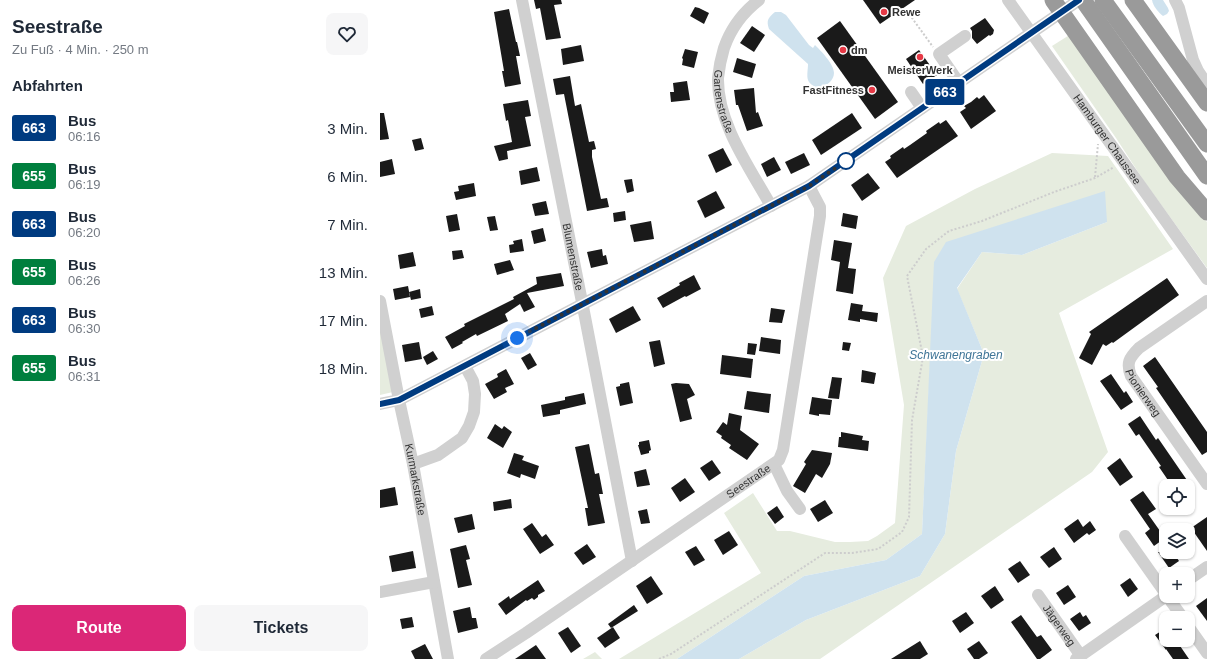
<!DOCTYPE html>
<html lang="de">
<meta charset="utf-8">
<style>
:root{--surface:#fff;--page:#f6f6f7;--text:#1f2937;--muted:#747a83;--accent:#db2777}
body{margin:0;font-family:Helvetica,sans-serif;background:var(--page);color:var(--text);height:100vh;display:flex;flex-direction:column;font-size:15px;white-space:nowrap}
*{box-sizing:border-box;margin:0}
p{font-size:13px;color:var(--muted)}
.icon{flex:none;width:22px;height:22px;fill:none;stroke:currentColor;stroke-width:2;stroke-linecap:round;stroke-linejoin:round}
.map{position:relative;flex:1;overflow:hidden}
.sheet{display:flex;flex-direction:column;background:var(--surface);width:380px}
.sheet>*{flex:none}
.badge{padding:0 8px;border-radius:3px;font-size:14px;line-height:26px}
.controls{position:absolute;left:779px;top:479px;display:grid;gap:8px}
.controls a{display:grid;place-items:center;width:36px;height:36px;border-radius:8px;background:var(--surface);box-shadow:0 1px 3px #0004;font-size:20px}
.you{position:absolute;width:20px;height:20px;margin:-10px;border:3px solid #fff;border-radius:50%;background:#1a73e8;box-shadow:0 0 0 6px #1a73e833}
.map>.badge{position:absolute;translate:-50% -50%;box-shadow:0 0 0 2px #fff}
h2{padding:0 12px;font-size:15px;line-height:36px}
.round{display:grid;place-items:center;flex:none;width:42px;height:42px;border-radius:8px;background:var(--page)}
.headline{display:flex;align-items:center;justify-content:space-between;height:68px;padding:0 12px}
h1{font-size:19px;font-weight:700;line-height:30px}
.primary-button{display:flex;gap:8px;margin-top:auto;padding:8px 12px}
.primary-button a{flex:1;height:46px;border-radius:8px;background:var(--accent);color:#fff;font-size:16px;font-weight:700;line-height:46px;text-align:center}
.primary-button a+a{background:var(--page);color:var(--text)}
ul{padding:0;list-style:none}
li{display:flex;align-items:center;gap:12px;height:48px;padding:0 12px}
li div{flex:1}
li b{display:block;font-size:15px}
li em{font-style:normal}
li .badge{min-width:44px;font-weight:700;text-align:center}
main{display:flex;flex:1;min-height:0}
.map>svg:first-child{display:block}
.green{fill:#e6ecdf}
.water{fill:#cfe2ee}
.building{fill:#1a1a1a}
.lines{fill:none;stroke-linecap:round;stroke-linejoin:round}
.path{stroke:#cdcdcd;stroke-width:2;stroke-dasharray:2 2;stroke-linecap:butt}
.minor{stroke:#d0d0d0;stroke-width:12}
.highway{stroke:#9a9a9a;stroke-width:17}
.line-casing{stroke:#fff;stroke-width:9}
.line{stroke:#003b80;stroke-width:6}
.walk{stroke:#333;stroke-width:4;stroke-dasharray:0 7.2}
.poi-dot{fill:#e63946;stroke:#fff;stroke-width:1.5}
.stop-dot{fill:#fff;stroke:#003b80;stroke-width:2}
.labels{text-anchor:middle;dominant-baseline:central;stroke-width:4;stroke-linejoin:round;paint-order:stroke}
.poi-label{font-size:11px;font-weight:bold;fill:#333;stroke:#fff;text-anchor:start}
.street-label{font-size:11px;fill:#333;stroke:#fff}
.water-label{font-size:12px;font-style:italic;fill:#3f7597;stroke:#fff}
</style>
<main>
<section class="sheet">
<div class="headline"><div><h1>Seestraße</h1><p>Zu Fuß · 4 Min. · 250 m</p></div><a class="round"><svg class="icon" aria-label="heart" viewBox="0 0 24 24"><path d="M12 20l-8-8c-3-5 5-10 8-4 3-6 11-1 8 4z"/></svg></a></div>
<h2>Abfahrten</h2>
<ul>
<li><span class="badge" style="background:#003b80;color:#fff">663</span><div><b>Bus</b><p>06:16</p></div><em>3 Min.</em></li>
<li><span class="badge" style="background:#007f3e;color:#fff">655</span><div><b>Bus</b><p>06:19</p></div><em>6 Min.</em></li>
<li><span class="badge" style="background:#003b80;color:#fff">663</span><div><b>Bus</b><p>06:20</p></div><em>7 Min.</em></li>
<li><span class="badge" style="background:#007f3e;color:#fff">655</span><div><b>Bus</b><p>06:26</p></div><em>13 Min.</em></li>
<li><span class="badge" style="background:#003b80;color:#fff">663</span><div><b>Bus</b><p>06:30</p></div><em>17 Min.</em></li>
<li><span class="badge" style="background:#007f3e;color:#fff">655</span><div><b>Bus</b><p>06:31</p></div><em>18 Min.</em></li>
</ul>
<div class="primary-button"><a>Route</a><a>Tickets</a></div>
</section>
<div class="map">
<svg width="827" height="659" viewBox="0 0 827 659">
<rect width="100%" height="100%" fill="#fff"/>
<g class="green">
<polygon points="691,34 808,200 827,222 827,268 764,181 736,138 672,46"/>
<polygon points="672,153 728,156 793,249 679,313 728,452 712,472 440,659 359,659 426,620 540,576 565,534 576,451 604,354 577,289 602,252 642,255 727,222 555,262 542,534 506,560 424,576 297,659 239,659 381,573 344,513 373,493 397,531 410,531 455,542 470,542 488,541 497,536 515,523 524,405 503,278 526,226 595,189"/>
<polygon points="0,329 13,392 0,395"/>
<polygon points="215,652 222,659 203,659"/>
</g>
<g class="water">
<path d="M772,0H783L788,8L789,11L787,14L783,16C778,12 773,6 772,0Z"/>
<path d="M395,12H401L406,15L429,45L433,48L435,45C441,51 454,64 454,73C454,84 437,93 429,82C426,78 428,70 428,64L389,29C386,20 388,18 395,12Z"/>
<polygon points="725,191 727,222 642,255 602,252 577,288 604,354 576,451 565,534 540,576 426,620 359,659 297,659 424,576 506,560 542,534 554,262 566,242"/>
</g>
<g class="building">
<polygon points="154,0 181,0 182,4 174,5 181,38 166,40 160,8 156,9"/>
<polygon points="483,0 535,0 500,24"/>
<polygon points="315,7 319,8 329,13 324,24 310,16"/>
<polygon points="129,9 136,42 137,42 140,56 136,56 141,84 125,87 122,71 124,71 114,12"/>
<polygon points="605,18 614,30 613,34 610,36 609,35 597,44 592,38 592,31 590,28"/>
<polygon points="460,21 518,102 495,119 437,38"/>
<polygon points="372,26 385,35 374,52 360,43"/>
<polygon points="201,45 204,61 183,65 181,49"/>
<polygon points="305,49 318,52 314,68 302,65 303,59 302,58"/>
<polygon points="539,50 557,75 543,84 526,59"/>
<polygon points="357,58 376,64 372,78 353,72"/>
<polygon points="190,76 195,106 201,104 209,142 214,141 216,149 212,150 212,157 221,199 227,198 229,207 207,211 184,94 176,95 173,79"/>
<polygon points="307,81 310,100 291,102 290,92 294,92 293,83"/>
<polygon points="374,88 376,113 378,112 383,126 367,131 358,105 356,105 354,90"/>
<polygon points="604,95 616,111 591,129 580,112 586,108 584,106 591,102 597,97 599,99"/>
<polygon points="148,100 151,116 145,117 151,146 127,151 128,159 119,161 114,146 132,142 128,120 126,121 123,104"/>
<polygon points="0,113 4,113 9,139 0,140"/>
<polygon points="472,113 482,128 441,155 432,140"/>
<polygon points="566,120 578,136 517,178 505,162 511,158 510,156 523,147 524,149 530,145 547,133 546,131 559,122 560,124"/>
<polygon points="41,138 44,149 35,151 32,140"/>
<polygon points="343,148 352,165 336,173 328,155"/>
<polygon points="424,153 430,165 411,174 405,162"/>
<polygon points="394,157 401,170 387,177 381,164"/>
<polygon points="12,159 15,174 0,177 0,162"/>
<polygon points="157,167 160,181 141,185 139,171"/>
<polygon points="488,173 500,188 482,201 471,185"/>
<polygon points="252,179 254,191 247,193 244,180"/>
<polygon points="94,183 96,196 76,200 74,192 79,191 78,186"/>
<polygon points="336,191 345,208 325,218 317,201"/>
<polygon points="166,201 169,214 155,216 152,204"/>
<polygon points="245,211 246,220 234,222 233,213"/>
<polygon points="463,213 478,216 476,229 461,226"/>
<polygon points="77,214 80,230 69,232 66,216"/>
<polygon points="115,216 118,230 110,231 107,217"/>
<polygon points="271,221 274,239 254,242 250,225"/>
<polygon points="163,228 166,241 154,244 151,231"/>
<polygon points="142,239 144,251 130,253 129,245 134,244 133,241"/>
<polygon points="454,240 472,243 468,268 476,269 473,294 456,291 460,262 451,260"/>
<polygon points="222,249 223,256 226,255 228,264 211,268 207,252"/>
<polygon points="82,250 84,258 73,260 72,251"/>
<polygon points="33,252 36,266 20,269 18,255"/>
<polygon points="130,260 134,270 117,275 114,264"/>
<polygon points="181,273 184,286 147,293 155,307 144,312 140,304 125,314 128,321 97,336 96,334 82,342 83,343 72,349 65,337 85,326 84,324 134,299 133,297 157,284 156,277"/>
<polygon points="314,275 321,289 306,297 305,296 283,308 277,298 300,285 299,283"/>
<polygon points="787,278 799,295 733,343 732,342 726,346 723,344 712,365 699,358 711,334 709,332"/>
<polygon points="28,286 30,297 15,300 13,289"/>
<polygon points="40,289 41,298 31,300 29,292"/>
<polygon points="471,303 483,305 482,311 498,313 497,322 480,319 480,322 468,320"/>
<polygon points="52,306 54,315 41,318 39,309"/>
<polygon points="253,306 261,320 236,333 229,319"/>
<polygon points="391,308 405,310 402,323 389,322"/>
<polygon points="381,337 401,340 400,354 379,351"/>
<polygon points="280,340 285,364 274,367 269,342"/>
<polygon points="39,342 42,359 25,362 22,345"/>
<polygon points="463,342 471,343 469,351 462,350"/>
<polygon points="368,343 377,344 375,355 367,354"/>
<polygon points="53,351 58,359 47,365 43,357"/>
<polygon points="150,353 157,365 148,370 141,358"/>
<polygon points="342,355 373,359 371,378 340,374"/>
<polygon points="775,357 827,432 827,452 822,455 776,388 778,387 763,366"/>
<polygon points="126,369 134,384 125,388 127,392 114,399 105,384 118,377 117,374"/>
<polygon points="482,370 496,373 494,384 481,382"/>
<polygon points="731,374 744,393 746,391 753,402 741,410 720,381"/>
<polygon points="452,377 462,378 459,399 448,398"/>
<polygon points="249,382 253,403 240,406 236,387 240,386 240,384"/>
<polygon points="296,383 309,384 315,395 307,399 312,419 300,422 291,384"/>
<polygon points="367,391 391,394 389,413 364,409"/>
<polygon points="204,393 206,404 180,410 180,414 163,417 161,405 185,400 185,397"/>
<polygon points="432,397 452,400 450,415 439,414 439,416 429,414"/>
<polygon points="349,413 362,416 360,430 379,444 367,460 349,448 351,445 341,438 342,436 336,432 343,422 347,425"/>
<polygon points="760,416 776,440 778,438 811,486 792,486 779,467 781,466 759,434 756,436 748,424"/>
<polygon points="115,424 122,429 124,426 132,432 123,448 107,438"/>
<polygon points="461,432 483,436 482,440 489,441 488,451 458,447 459,437 461,437"/>
<polygon points="269,440 271,450 269,451 269,453 261,455 258,445 259,445 259,442"/>
<polygon points="209,444 215,474 219,473 223,494 219,494 225,523 208,526 205,508 208,508 195,447"/>
<polygon points="432,450 452,453 450,464 442,478 436,474 425,493 413,486 426,464 424,462"/>
<polygon points="134,453 144,456 142,460 159,466 155,479 141,474 140,478 127,473"/>
<polygon points="740,458 753,477 740,486 727,468"/>
<polygon points="332,460 341,473 329,481 320,468"/>
<polygon points="266,469 270,485 257,487 254,472"/>
<polygon points="305,478 315,492 300,502 291,488"/>
<polygon points="15,487 18,505 0,508 0,490"/>
<polygon points="763,491 776,509 768,514 785,538 774,546 765,533 770,529 750,500"/>
<polygon points="131,499 132,508 114,511 113,502"/>
<polygon points="445,500 453,513 438,522 430,509"/>
<polygon points="397,506 404,517 395,524 387,513"/>
<polygon points="267,509 270,523 261,524 258,511"/>
<polygon points="92,514 95,529 78,533 74,518"/>
<polygon points="827,517 827,551 811,528"/>
<polygon points="698,519 703,527 710,521 716,530 709,535 707,533 694,543 684,529"/>
<polygon points="152,523 162,537 166,534 174,545 160,554 143,529"/>
<polygon points="349,531 358,545 343,555 334,540"/>
<polygon points="207,544 216,557 203,565 194,553"/>
<polygon points="86,545 90,559 86,560 92,585 78,588 70,549"/>
<polygon points="316,546 325,560 314,566 305,552"/>
<polygon points="674,547 682,559 669,568 660,557"/>
<polygon points="33,551 36,568 12,572 9,556"/>
<polygon points="778,552 793,552 799,561 789,568"/>
<polygon points="640,561 650,575 638,583 628,569"/>
<polygon points="271,576 283,594 267,604 256,586"/>
<polygon points="750,578 758,589 748,597 740,585"/>
<polygon points="158,580 165,591 158,595 158,597 154,600 152,598 147,601 146,600 126,615 118,604 129,596 130,599"/>
<polygon points="688,585 696,597 684,605 676,593"/>
<polygon points="615,586 624,600 611,609 601,596"/>
<polygon points="827,598 827,621 816,606"/>
<polygon points="254,605 258,611 231,628 228,624"/>
<polygon points="90,607 92,618 96,618 98,628 78,633 73,611"/>
<polygon points="586,612 594,623 580,633 572,621"/>
<polygon points="700,612 703,617 706,615 711,623 699,631 690,619"/>
<polygon points="641,615 657,637 661,635 672,650 660,659 657,659 631,622"/>
<polygon points="32,617 34,627 22,629 20,619"/>
<polygon points="188,627 201,646 191,653 178,633"/>
<polygon points="233,627 240,638 225,648 217,638"/>
<polygon points="786,628 786,640 796,640 809,659 793,659 786,649 786,650 775,635"/>
<polygon points="540,641 548,654 540,659 511,659"/>
<polygon points="599,641 608,653 599,659 594,659 587,649"/>
<polygon points="45,644 53,659 35,659 31,651"/>
<polygon points="156,645 166,659 135,659"/>
</g>
<g class="lines">
<g class="path">
<polyline points="527,11 553,47"/>
<polyline points="715,177 718,144"/>
<polyline points="279,659 291,654 445,553 472,553 498,549 522,532 529,517 532,420 543,357 527,276 546,249 569,231 602,221 674,192 715,178 734,167"/>
</g>
<g class="minor">
<path id="s1" d="M142,0L205,317L252,561"/>
<path id="s2" d="M379,0C362,13 351,28 344,48C341,58 339,68 338,78C337,123 370,168 391,206"/>
<path id="s3" d="M628,0L827,279"/>
<polyline points="795,0 799,8 813,60 818,71 827,84"/>
<polyline points="579,83 559,54 585,36"/>
<polyline points="531,92 542,108"/>
<path id="s4" d="M0,301L19,400L33,464L68,659"/>
<path id="s5" d="M827,301L759,348C749,358 746,363 751,376L827,484"/>
<polyline points="0,404 19,400 429,186 699,0"/>
<polyline points="33,464 58,455 82,438 89,426 94,412 95,394 93,381 85,366"/>
<polyline points="394,464 407,491 420,509"/>
<polyline points="745,536 786,594"/>
<polyline points="808,580 827,567"/>
<polyline points="0,592 54,582"/>
<path id="s6" d="M658,595L701,656"/>
<polyline points="787,596 803,618"/>
<polyline points="808,626 827,653"/>
<path id="s7" d="M106,659L146,633L399,460L403,450L440,216V207L429,186"/>
<polyline points="696,659 786,596"/>
</g>
<g class="highway">
<polyline points="673,0 797,177 827,212"/>
<polyline points="703,0 827,176"/>
<polyline points="723,0 827,144"/>
<polyline points="753,0 827,103"/>
</g>
</g>
<g class="lines">
<defs>
<polyline id="line" points="0,404 19,400 429,186 699,0"/>
</defs>
<use href="#line" class="line-casing"/>
<use href="#line" class="line"/>
<polyline class="walk" points="137,338 429,186 466,161"/>
</g>
<g class="poi-dot">
<circle cx="504" cy="12" r="4"/>
<circle cx="463" cy="50" r="4"/>
<circle cx="540" cy="57" r="4"/>
<circle cx="492" cy="90" r="4"/>
</g>
<circle class="stop-dot" cx="466" cy="161" r="8"/>
<g class="labels">
<g class="poi-label">
<text x="512" y="12">Rewe</text>
<text x="471" y="50">dm</text>
<text x="540" y="70" text-anchor="middle">MeisterWerk</text>
<text x="484" y="90" text-anchor="end">FastFitness</text>
</g>
<g class="street-label">
<text stroke="none"><textPath href="#s2" startOffset="115">Gartenstraße</textPath></text>
<text stroke="none"><textPath href="#s3" startOffset="171">Hamburger Chaussee</textPath></text>
<text stroke="none"><textPath href="#s1" startOffset="262">Blumenstraße</textPath></text>
<text stroke="none"><textPath href="#s5" startOffset="135">Pionierweg</textPath></text>
<text stroke="none"><textPath href="#s4" startOffset="182">Kurmarkstraße</textPath></text>
<text stroke="none"><textPath href="#s7" startOffset="317">Seestraße</textPath></text>
<text stroke="none"><textPath href="#s6" startOffset="37">Jägerweg</textPath></text>
</g>
<g class="water-label">
<text x="576" y="355">Schwanengraben</text>
</g>
</g>
</svg>
<div class="controls">
<a><svg class="icon" aria-label="locate" viewBox="0 0 24 24"><circle cx="12" cy="12" r="6"/><path d="M12 2v4M12 18v4M2 12h4M18 12h4"/></svg></a>
<a><svg class="icon" aria-label="layers" viewBox="0 0 24 24"><path d="M12 4l9 5-9 5-9-5zM3 14l9 5 9-5"/></svg></a>
<a>+</a>
<a>−</a>
</div>
<div class="you" style="left:137px;top:338px"></div>
<b class="badge" style="left:565px;top:92px;background:#003b80;color:#fff">663</b>
</div>
</main>
